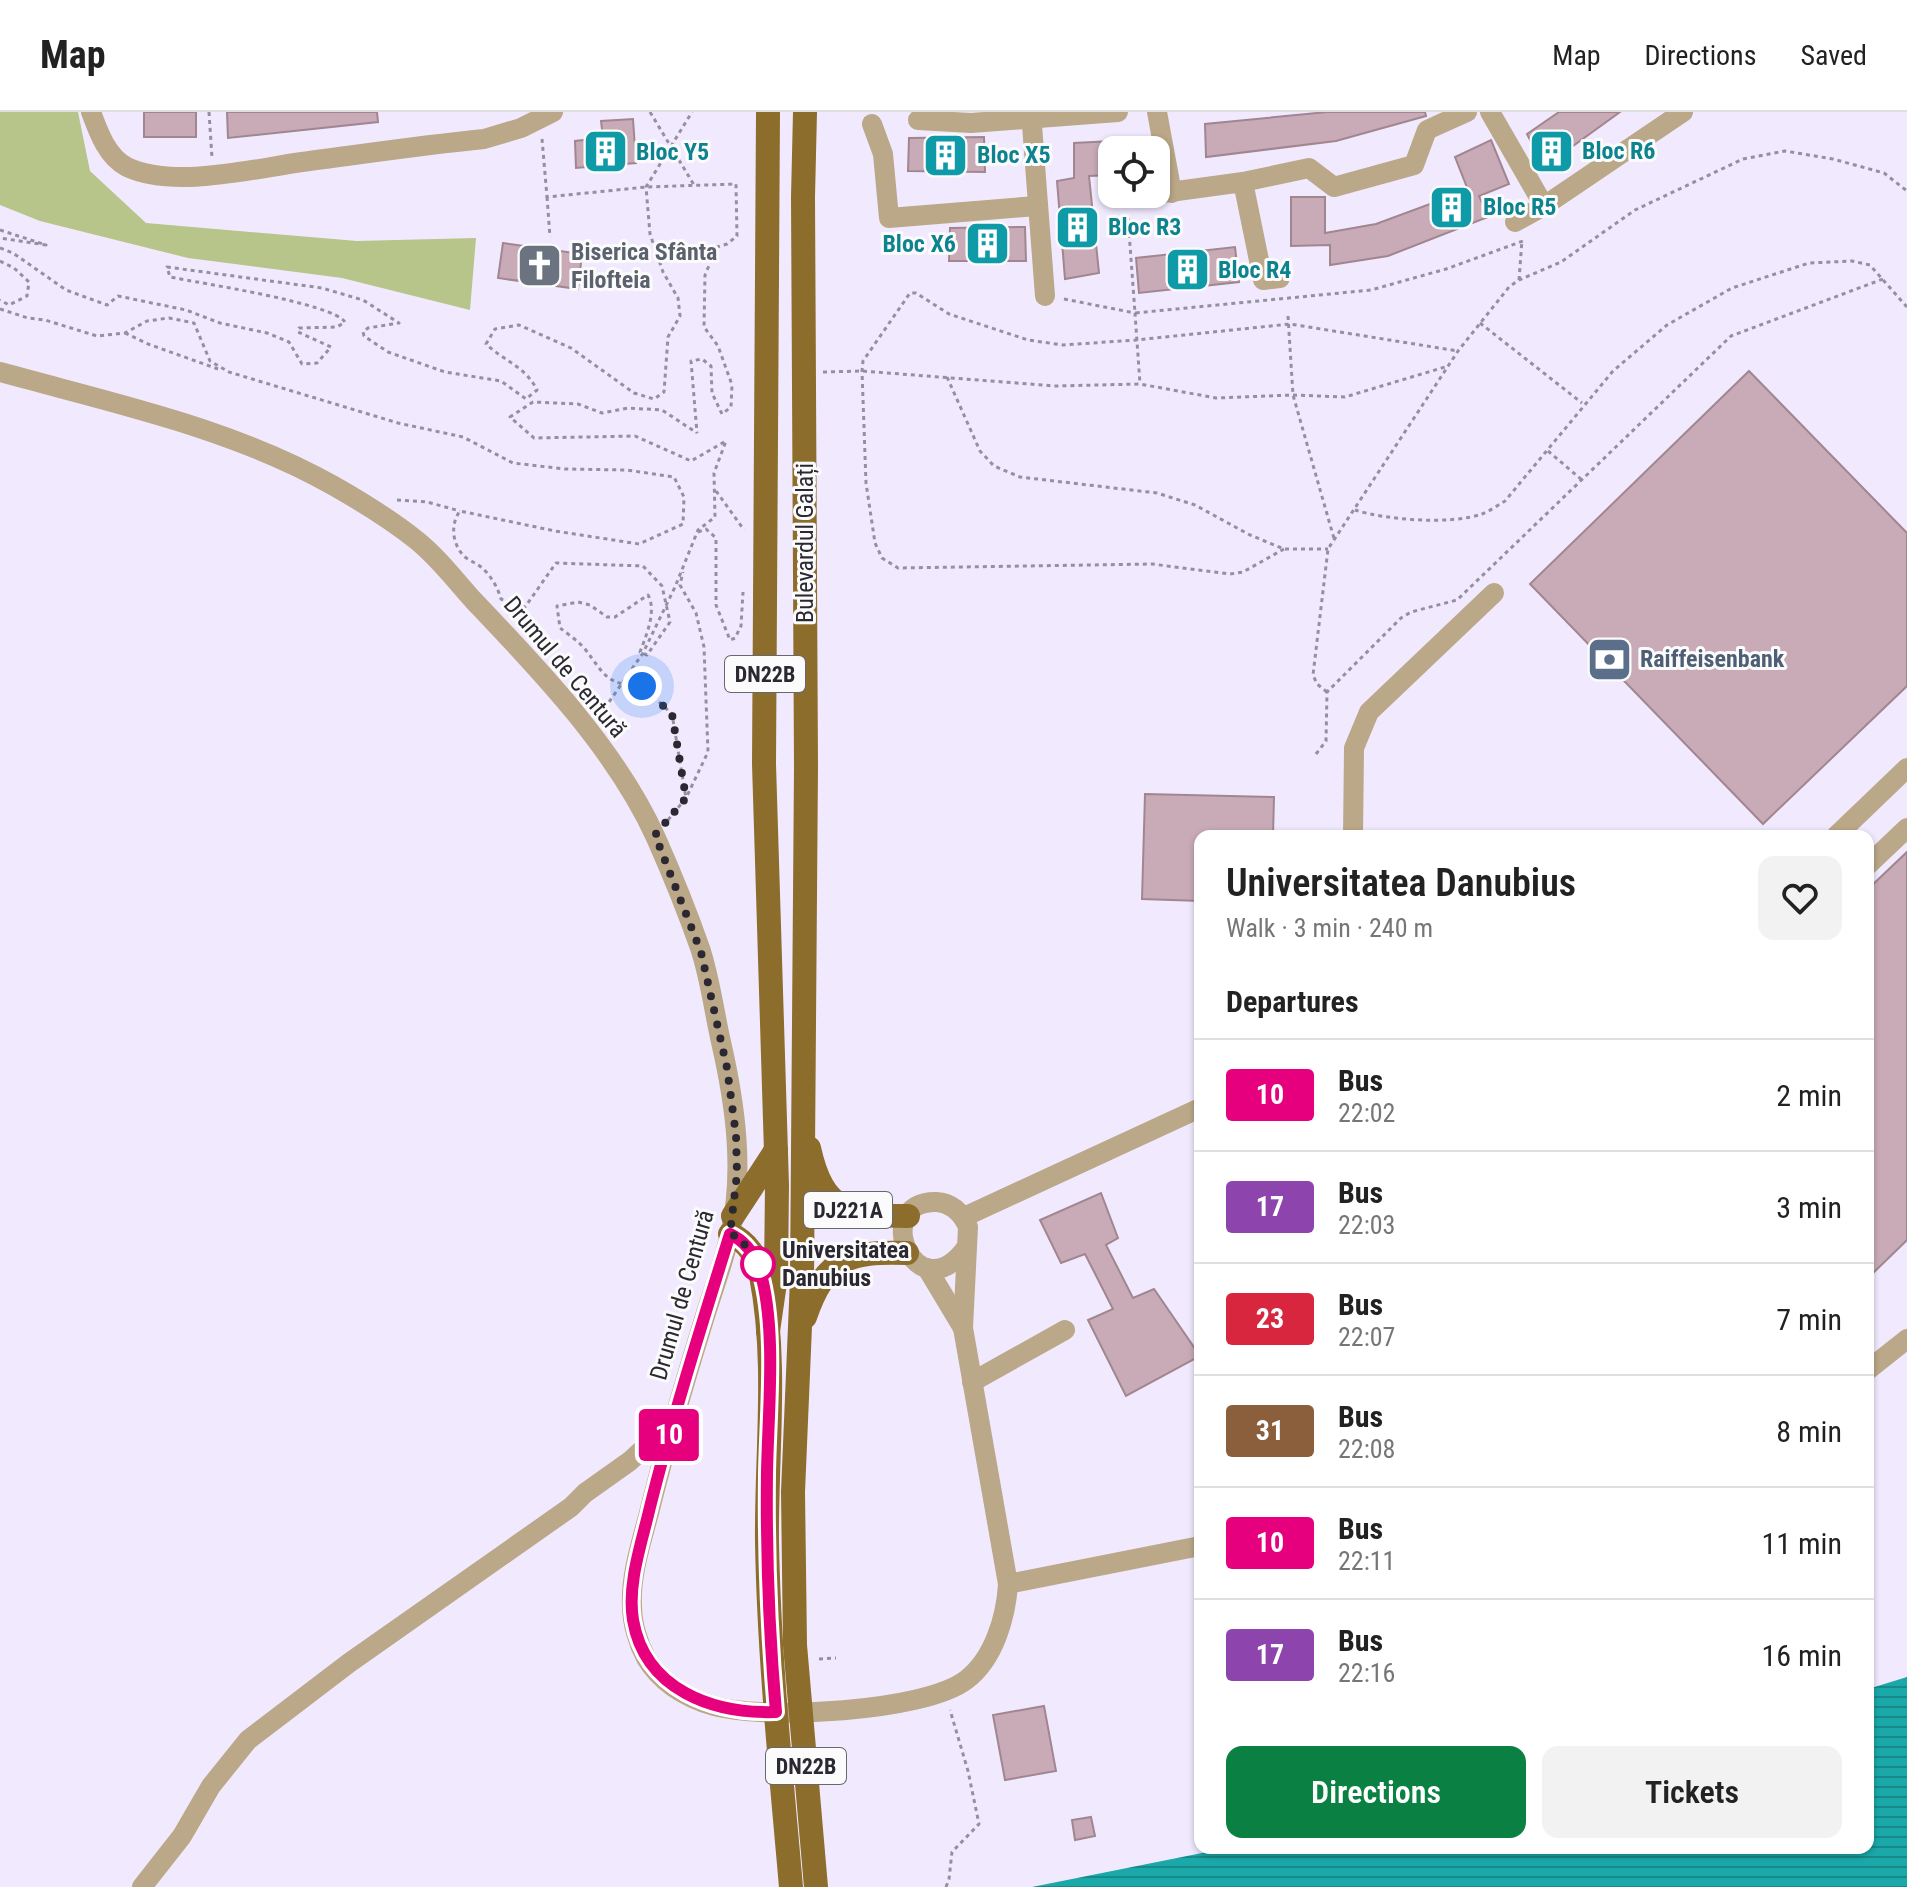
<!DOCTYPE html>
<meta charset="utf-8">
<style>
:root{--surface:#fff;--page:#f2f2f2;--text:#222;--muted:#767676;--line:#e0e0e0;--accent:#0b8043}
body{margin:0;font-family:"Roboto Condensed",sans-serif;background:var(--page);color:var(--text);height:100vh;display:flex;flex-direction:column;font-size:30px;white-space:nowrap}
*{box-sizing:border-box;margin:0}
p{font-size:26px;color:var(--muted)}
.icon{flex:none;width:44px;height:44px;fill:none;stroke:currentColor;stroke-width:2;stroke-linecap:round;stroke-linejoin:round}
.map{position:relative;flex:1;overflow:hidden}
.side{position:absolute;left:1194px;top:718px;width:680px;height:1024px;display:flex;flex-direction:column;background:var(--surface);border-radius:16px;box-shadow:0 2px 6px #0004}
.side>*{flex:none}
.badge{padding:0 16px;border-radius:6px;font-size:28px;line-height:52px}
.buttons{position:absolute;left:1098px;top:24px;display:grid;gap:16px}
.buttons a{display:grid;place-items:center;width:72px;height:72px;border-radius:16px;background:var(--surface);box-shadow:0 2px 6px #0004;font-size:40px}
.you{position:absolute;width:40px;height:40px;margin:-20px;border:6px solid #fff;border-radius:50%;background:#1a73e8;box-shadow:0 0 0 12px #1a73e833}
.map>.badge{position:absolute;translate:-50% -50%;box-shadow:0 0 0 4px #fff}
h2{padding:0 32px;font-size:30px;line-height:72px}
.round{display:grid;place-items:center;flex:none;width:84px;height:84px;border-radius:16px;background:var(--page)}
.summary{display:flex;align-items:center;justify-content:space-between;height:136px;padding:0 32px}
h1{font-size:38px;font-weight:600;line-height:60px}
.button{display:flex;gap:16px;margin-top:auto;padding:16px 32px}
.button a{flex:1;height:92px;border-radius:16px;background:var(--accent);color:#fff;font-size:32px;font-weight:600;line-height:92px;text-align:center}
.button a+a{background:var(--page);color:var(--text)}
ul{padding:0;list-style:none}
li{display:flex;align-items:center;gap:24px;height:112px;padding:0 32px;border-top:2px solid var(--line)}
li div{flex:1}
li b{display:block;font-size:30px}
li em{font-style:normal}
li .badge{min-width:88px;font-weight:700;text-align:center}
header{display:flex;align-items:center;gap:48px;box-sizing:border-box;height:112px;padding:0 40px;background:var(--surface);border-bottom:2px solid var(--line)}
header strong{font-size:38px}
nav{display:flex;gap:44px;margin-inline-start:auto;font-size:28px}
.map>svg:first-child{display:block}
.green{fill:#b7c48a}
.water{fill:url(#water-rules)}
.building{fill:#c8abb7;stroke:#a18690;stroke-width:2}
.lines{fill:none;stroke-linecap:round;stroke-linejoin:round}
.path{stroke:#9590a0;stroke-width:3;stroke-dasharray:4 4;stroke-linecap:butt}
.minor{stroke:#baa888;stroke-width:20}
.major{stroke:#8d6d2b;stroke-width:24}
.line-casing{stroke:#fff;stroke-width:18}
.line{stroke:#e6007e;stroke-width:12}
.walk{stroke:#2b2831;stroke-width:8;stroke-dasharray:0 14.4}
.stop-dot{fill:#fff;stroke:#e6007e;stroke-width:4}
.labels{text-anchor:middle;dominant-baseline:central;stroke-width:6;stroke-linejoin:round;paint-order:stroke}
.shield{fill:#fbfbfb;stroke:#69676e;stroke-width:2}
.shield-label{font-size:22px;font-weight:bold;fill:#2b2831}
.culture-label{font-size:24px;font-weight:bold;fill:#0d838f;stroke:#fbfbfb;text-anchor:start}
.worship-label{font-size:24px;font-weight:bold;fill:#5b616d;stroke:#fbfbfb;text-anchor:start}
.street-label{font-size:24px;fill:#2b2831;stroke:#fbfbfb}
.service-label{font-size:24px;font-weight:bold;fill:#4e5e75;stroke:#fbfbfb;text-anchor:start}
.stop-label{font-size:24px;font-weight:bold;fill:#2b2831;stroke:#fbfbfb;text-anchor:start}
</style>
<header>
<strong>Map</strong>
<nav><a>Map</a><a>Directions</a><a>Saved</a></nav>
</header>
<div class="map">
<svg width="1907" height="1775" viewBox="0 0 1907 1775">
<defs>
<pattern id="water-rules" width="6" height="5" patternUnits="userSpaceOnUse" patternTransform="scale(2)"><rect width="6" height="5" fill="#1ba8a9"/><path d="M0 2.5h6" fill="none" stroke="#18898a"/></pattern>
</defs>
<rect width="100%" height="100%" fill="#f1eaff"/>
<polygon class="green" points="0,0 78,0 90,59 146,111 357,129 476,126 470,198 342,166 188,146 40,109 0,93"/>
<polygon class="water" points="1907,1565 1907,1775 1032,1775 1227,1736 1868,1736 1868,1577"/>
<g class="building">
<rect x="144" y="0" width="52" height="25"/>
<polygon points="227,0 377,0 378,10 228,26"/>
<polygon points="1327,0 1425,0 1426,4 1336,29 1206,45 1205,12"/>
<polygon points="1559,0 1620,0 1544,55 1527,22"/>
<polygon points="633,7 636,51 576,56 575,29 603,26 601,9"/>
<polygon points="984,25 985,60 908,59 909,26"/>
<polygon points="1491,28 1509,72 1479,84 1488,105 1388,144 1330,153 1330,133 1291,134 1291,85 1325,85 1325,121 1376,112 1468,78 1455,45"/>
<polygon points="1112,29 1112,63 1089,64 1099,161 1065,167 1057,69 1074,66 1074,31"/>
<polygon points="1025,115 1026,149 949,149 950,116"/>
<polygon points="503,131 582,142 578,177 498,166"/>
<polygon points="1235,135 1239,170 1139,181 1136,146"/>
<polygon points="1749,259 1907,421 1907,574 1763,712 1530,472"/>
<polygon points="1145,682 1274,685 1273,724 1200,724 1200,789 1142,787"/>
<polygon points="1907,740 1907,1128 1868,1166 1868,777"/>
<polygon points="1101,1081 1118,1126 1106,1133 1133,1186 1154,1177 1200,1244 1126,1284 1088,1208 1113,1197 1085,1142 1061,1151 1040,1108"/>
<polygon points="1044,1594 1056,1659 1005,1668 993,1603"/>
<polygon points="1091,1705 1095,1724 1075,1728 1072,1708"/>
</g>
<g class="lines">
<g class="path">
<polyline points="209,0 212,46"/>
<polyline points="650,0 694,73"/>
<polyline points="542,27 547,85 646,75 736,72 737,124 727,132 717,135 705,163 704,215 718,234 732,273 731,295 722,302 712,281 711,254 702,247 691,249 697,321"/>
<polyline points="547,85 550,125"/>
<polyline points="1128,106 1135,201 1371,178 1446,157 1523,129"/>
<polyline points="0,118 46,133 0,126"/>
<path d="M0,136L13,141L66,178L107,193L118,184L186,198L220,211L267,221L289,230L302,252L317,251L331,235L298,220L299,216L337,215L345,210C332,191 199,171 170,165L167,155L322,176L363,188L399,211L368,216L363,220L364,224L388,240L445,260L501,269L526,287L537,278C526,255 504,249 486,232L495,217L519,213L571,236L634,281L654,287L664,280L668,225L680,204L678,186L663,160L650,122L646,75L692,0"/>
<polyline points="0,149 14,156 29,170 27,184 9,193 0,188"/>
<polyline points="1519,168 1522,128"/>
<polyline points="1064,187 1135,201 1140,272"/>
<path d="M0,197L28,206L45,208L97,224L125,221L147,209L169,206L194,211L210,249L229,260L398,311L463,325L513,351L565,357L627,358L674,365L684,385L683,412L639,432L555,419L460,399C450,412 452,433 465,445C470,449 476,451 481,455C490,462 498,476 501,487L525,495L556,451L643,454L662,474L670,510L647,543L640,540C646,524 657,499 648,483L615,505H607L590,493L578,490L557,494L560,516C568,522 578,529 585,537C605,563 606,573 642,574L672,602L686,686"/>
<polyline points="1288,204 1293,283 1335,430"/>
<polyline points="1480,211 1582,291"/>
<polyline points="125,221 148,232 218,257"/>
<polyline points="823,260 862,259 1055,274 1140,272 1216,286 1293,283 1345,285 1445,255"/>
<polyline points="947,265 980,339 994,354 1020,365 1157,381 1195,393 1250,423 1284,437 1328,437"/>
<polyline points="1548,339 1582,368"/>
<polyline points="716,379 744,418"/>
<polyline points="397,388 427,390 460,399"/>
<path d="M1355,398C1386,408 1451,413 1482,402C1490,399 1498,393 1505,389L1613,259L1667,213L1732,176L1809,151L1852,149L1870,153L1907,195"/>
<polyline points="698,420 706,417 716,426 716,493 730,528 735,526 741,514 743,480"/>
<polyline points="1284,437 1243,460 1230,462 1152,452 898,456 882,446 875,431 866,371 862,259 863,249 910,181 916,181 949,202 1028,228 1063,233 1136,228 1290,212 1458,239"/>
<polyline points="1327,580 1317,572 1313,563 1328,437 1458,239 1509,175 1519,168 1561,150 1635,98 1743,47 1785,39 1833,47 1884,61 1907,79"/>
<polyline points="600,603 643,541 675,475 698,418 715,405 714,361 726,329 691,349 635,324 534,326 510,305 533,290 578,292 602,301 628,296 662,298 697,321"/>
<polyline points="1316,642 1326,629 1327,580 1401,506 1411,500 1457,488 1731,224 1883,167"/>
<polyline points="668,708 686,686 708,640 704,535 696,501 680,473 683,460"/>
<polyline points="819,1547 836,1546"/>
<polyline points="946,1775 949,1767 952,1740 979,1712 968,1659 950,1598"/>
</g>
<g class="minor">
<path d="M91,0C98,19 107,45 127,55C174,77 252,57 302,50C363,42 423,33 484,27L521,16L553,0"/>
<polyline points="1031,0 1045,184"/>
<polyline points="1157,0 1172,81"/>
<polyline points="1490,0 1544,94 1515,110"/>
<polyline points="918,8 971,11 1118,0"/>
<polyline points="872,12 883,42 889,106 1036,94"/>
<polyline points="1243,70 1309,56 1334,75 1414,53 1427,18 1467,0"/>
<polyline points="1126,86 1243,70 1263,168 1280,166"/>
<polyline points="1544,94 1683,0"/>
<path d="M0,260C112,291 232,316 334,374C362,390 390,407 415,427C437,444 455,468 474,489C540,558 617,639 656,726C672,762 687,799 700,836C710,866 714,899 721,930C735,991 745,1060 730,1122C723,1153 711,1183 702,1214C684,1272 667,1330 652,1389C644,1423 630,1460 632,1494C632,1511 638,1531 646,1546C661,1571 687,1586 714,1594C765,1608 924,1600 966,1568C994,1547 1006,1505 1008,1472L963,1216L968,1115C962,1101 952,1091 936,1090C869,1089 916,1203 966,1136"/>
<polyline points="1353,724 1354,636 1369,600 1494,481"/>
<polyline points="1836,724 1907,656"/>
<polyline points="1868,753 1907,716"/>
<polyline points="964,1105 1200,996"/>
<polyline points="927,1156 963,1216"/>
<polyline points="1868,1258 1907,1227"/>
<polyline points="972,1270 1065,1218"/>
<polyline points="1008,1472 1200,1434"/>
<polyline points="142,1775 182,1724 211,1674 248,1628 349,1551 571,1395 585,1381 630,1349 671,1311"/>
</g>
<g class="major">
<polyline points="768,0 764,652 777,1073 776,1164 768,1219"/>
<polyline points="805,0 803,85 806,655 802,1167 793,1380 795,1533 816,1775"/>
<path d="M809,1036C823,1100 849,1104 908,1104"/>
<polyline points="733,1104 776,1038"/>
<path d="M730,1122C747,1129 758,1146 761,1164C778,1251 766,1342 767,1430C769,1545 781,1660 791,1775"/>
<path d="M805,1205C825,1146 849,1139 907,1141"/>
</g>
</g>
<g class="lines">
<defs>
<path id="line" d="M730,1122C745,1129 755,1143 760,1159C777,1216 768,1300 767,1361C766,1441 769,1520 776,1600C713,1602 645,1578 633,1508C627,1471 642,1430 650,1395C673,1303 702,1212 730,1122Z"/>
</defs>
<use href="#line" class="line-casing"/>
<use href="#line" class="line"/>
<polyline class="walk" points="642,574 672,602 686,686 655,723 701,840 727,956 736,1023 737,1062 730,1122 740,1126 758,1152"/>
</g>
<defs>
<symbol id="building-square" viewBox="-11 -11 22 22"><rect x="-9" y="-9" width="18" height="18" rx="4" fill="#0f9aa8" stroke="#fbfbfb"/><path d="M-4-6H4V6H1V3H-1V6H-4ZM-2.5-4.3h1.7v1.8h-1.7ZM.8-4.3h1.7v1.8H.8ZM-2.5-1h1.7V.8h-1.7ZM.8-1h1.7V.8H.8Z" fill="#fff"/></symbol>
<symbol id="church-square" viewBox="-11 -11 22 22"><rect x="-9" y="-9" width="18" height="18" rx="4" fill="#6b7280" stroke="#fbfbfb"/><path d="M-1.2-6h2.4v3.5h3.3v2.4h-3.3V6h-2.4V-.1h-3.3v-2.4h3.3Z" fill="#fff"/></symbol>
<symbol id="bank-square" viewBox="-11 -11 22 22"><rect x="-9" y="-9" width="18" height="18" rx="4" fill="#5c6f8a" stroke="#fbfbfb"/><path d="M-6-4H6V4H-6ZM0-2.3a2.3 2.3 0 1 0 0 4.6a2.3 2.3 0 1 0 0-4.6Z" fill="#fff"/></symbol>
</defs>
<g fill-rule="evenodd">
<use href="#building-square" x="1526" y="14" width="51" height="51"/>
<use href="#building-square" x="580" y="14" width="51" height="51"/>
<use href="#building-square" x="920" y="18" width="51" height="51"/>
<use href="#building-square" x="1426" y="70" width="51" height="51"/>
<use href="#building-square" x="1052" y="90" width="51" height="51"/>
<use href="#building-square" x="962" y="106" width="51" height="51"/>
<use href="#church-square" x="514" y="128" width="51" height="51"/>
<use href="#building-square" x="1162" y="132" width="51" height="51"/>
<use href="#bank-square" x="1584" y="522" width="51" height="51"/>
</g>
<circle class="stop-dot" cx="758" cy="1152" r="16"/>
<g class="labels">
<g class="shield">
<rect x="725" y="544" width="80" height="36" rx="6"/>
<rect x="804" y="1080" width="88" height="36" rx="6"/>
<rect x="766" y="1636" width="80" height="36" rx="6"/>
</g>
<g class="shield-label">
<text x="765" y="562">DN22B</text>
<text x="848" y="1098">DJ221A</text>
<text x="806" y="1654">DN22B</text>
</g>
<g class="culture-label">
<text x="1582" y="39">Bloc R6</text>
<text x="636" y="40">Bloc Y5</text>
<text x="977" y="43">Bloc X5</text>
<text x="1483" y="95">Bloc R5</text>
<text x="1108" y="115">Bloc R3</text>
<text x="956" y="132" text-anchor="end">Bloc X6</text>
<text x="1218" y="158">Bloc R4</text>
</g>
<g class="worship-label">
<text x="571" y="140">Biserica Sfânta<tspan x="571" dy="28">Filofteia</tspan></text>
</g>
<g class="street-label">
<text transform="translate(805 431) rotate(-90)">Bulevardul Galați</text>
<text transform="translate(565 555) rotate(50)">Drumul de Centură</text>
<text transform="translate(682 1183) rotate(-74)">Drumul de Centură</text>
</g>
<g class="service-label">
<text x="1640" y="547">Raiffeisenbank</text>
</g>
<g class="stop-label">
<text x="782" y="1138">Universitatea<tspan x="782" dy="28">Danubius</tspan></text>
</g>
</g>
</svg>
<div class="buttons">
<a><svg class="icon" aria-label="locate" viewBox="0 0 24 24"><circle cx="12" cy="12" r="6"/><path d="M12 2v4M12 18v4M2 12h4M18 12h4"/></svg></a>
</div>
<div class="you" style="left:642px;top:574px"></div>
<b class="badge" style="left:669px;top:1323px;background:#e6007e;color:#fff">10</b>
<section class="side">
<div class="summary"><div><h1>Universitatea Danubius</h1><p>Walk · 3 min · 240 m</p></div><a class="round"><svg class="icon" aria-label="heart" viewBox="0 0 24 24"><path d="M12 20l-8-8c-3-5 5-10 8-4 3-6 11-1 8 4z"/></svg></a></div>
<h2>Departures</h2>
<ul>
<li><span class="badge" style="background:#e6007e;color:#fff">10</span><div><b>Bus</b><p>22:02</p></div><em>2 min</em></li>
<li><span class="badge" style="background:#8e44ad;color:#fff">17</span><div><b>Bus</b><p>22:03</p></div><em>3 min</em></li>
<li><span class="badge" style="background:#d7263d;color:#fff">23</span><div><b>Bus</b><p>22:07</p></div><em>7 min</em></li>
<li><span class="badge" style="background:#8b5e3c;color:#fff">31</span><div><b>Bus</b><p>22:08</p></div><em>8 min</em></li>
<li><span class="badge" style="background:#e6007e;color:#fff">10</span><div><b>Bus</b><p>22:11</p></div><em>11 min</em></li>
<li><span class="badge" style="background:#8e44ad;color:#fff">17</span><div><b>Bus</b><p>22:16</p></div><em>16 min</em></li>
</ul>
<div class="button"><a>Directions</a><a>Tickets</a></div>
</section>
</div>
